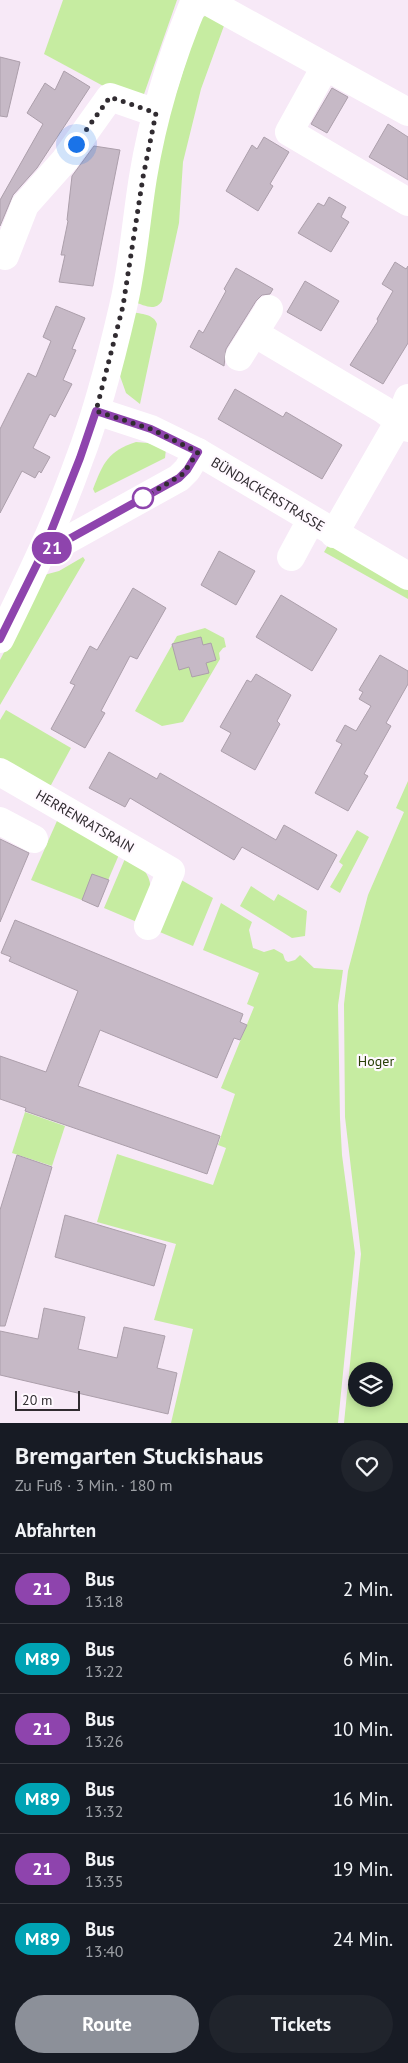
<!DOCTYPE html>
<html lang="de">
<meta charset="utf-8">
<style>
:root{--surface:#171b24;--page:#20242c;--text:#f1f3f6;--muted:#9ea1a6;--line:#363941;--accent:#8c9099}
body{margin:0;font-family:"PT Sans",sans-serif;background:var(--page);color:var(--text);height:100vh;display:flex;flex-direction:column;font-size:19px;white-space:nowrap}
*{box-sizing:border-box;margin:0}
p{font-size:16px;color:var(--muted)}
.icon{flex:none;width:28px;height:28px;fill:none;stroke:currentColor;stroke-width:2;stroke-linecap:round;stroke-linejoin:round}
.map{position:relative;height:1423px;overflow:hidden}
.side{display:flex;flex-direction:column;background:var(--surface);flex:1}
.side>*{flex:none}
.badge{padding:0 10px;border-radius:16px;font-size:18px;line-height:32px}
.buttons{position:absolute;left:348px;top:1362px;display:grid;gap:10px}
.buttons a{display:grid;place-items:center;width:45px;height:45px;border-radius:50%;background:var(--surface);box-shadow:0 2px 8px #0003;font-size:25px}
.scale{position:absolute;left:15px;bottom:12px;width:65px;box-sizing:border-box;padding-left:5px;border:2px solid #312c31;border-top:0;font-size:14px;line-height:18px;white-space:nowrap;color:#312c31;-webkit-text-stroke:4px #fff9ff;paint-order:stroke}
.you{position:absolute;width:25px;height:25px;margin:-12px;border:4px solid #fff;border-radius:50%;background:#1a73e8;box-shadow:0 0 0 8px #1a73e833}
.map>.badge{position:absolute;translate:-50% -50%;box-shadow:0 0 0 2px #fff}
h2{padding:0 15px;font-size:19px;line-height:45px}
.round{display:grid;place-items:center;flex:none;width:52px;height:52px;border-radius:26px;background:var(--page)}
.headline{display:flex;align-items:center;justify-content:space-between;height:85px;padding:0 15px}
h1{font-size:24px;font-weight:600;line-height:38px}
.action{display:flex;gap:10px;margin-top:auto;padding:10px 15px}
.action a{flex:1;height:58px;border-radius:30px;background:var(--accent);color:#fff;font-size:20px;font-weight:600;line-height:58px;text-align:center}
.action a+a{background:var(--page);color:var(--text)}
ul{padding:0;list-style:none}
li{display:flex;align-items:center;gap:15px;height:70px;padding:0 15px;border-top:1px solid var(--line)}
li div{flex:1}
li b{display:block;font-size:19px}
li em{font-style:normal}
li .badge{min-width:55px;font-weight:700;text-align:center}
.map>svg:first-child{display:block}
.green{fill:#c6eca1;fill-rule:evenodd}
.building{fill:#c6b9c6;stroke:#ac9fab}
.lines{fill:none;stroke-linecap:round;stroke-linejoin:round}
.minor{stroke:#fff;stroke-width:28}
.line-casing{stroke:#fff;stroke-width:11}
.line{stroke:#8e44ad;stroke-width:8}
.walk{stroke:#312c31;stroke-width:5;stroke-dasharray:0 9}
.stop-dot{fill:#fff;stroke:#8e44ad;stroke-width:2.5}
.labels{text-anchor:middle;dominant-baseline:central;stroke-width:4.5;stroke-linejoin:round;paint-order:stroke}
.street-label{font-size:14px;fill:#312c31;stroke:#fff9ff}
.park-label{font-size:14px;fill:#2b420a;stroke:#fff9ff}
</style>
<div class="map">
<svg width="408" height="1423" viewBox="0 0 408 1423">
<rect width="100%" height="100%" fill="#f7e9f7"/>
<g class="green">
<polygon points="63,0 177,0 143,97 107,88 44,54"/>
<path d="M206,15L225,23L201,89L183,162L179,223L162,301C155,312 144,305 134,302L158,150L199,21Z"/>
<path d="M132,312C141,314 154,314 157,324L140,404L126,393L120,376Z"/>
<path d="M136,442L148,443L166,449L165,458L95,493L93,489C103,463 108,451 136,442Z"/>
<polygon points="330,542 408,589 408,599 324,552"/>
<polygon points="83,557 85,560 0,705 0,660 44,575 59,571"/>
<polygon points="205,628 224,638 226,647 223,648 219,653 220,659 183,722 162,726 135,711 177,636"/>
<polygon points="6,710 71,748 51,785 39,788 0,765 0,720"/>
<path d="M408,781V1423H344L361,1254L345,1117L344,1004L348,971L368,895L404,812L396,808ZM384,1371V1399H356V1371Z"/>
<polygon points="60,814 121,850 97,906 31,880"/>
<polygon points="357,830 369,837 340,893 330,887 343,865 339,862"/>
<path d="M127,854C158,877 153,891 144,925L104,908Z"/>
<polygon points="176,877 213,898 193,946 155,930"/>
<polygon points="251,886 274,901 278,894 307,911 305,936 292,938 240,906"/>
<polygon points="221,903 252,922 249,930 253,948 264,952 274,949 283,954 285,960 288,962 295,960 300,955 314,968 343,970 338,1005 340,1118 342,1155 355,1253 338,1423 171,1423 193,1329 154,1320 176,1244 97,1222 117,1154 213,1185 226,1148 218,1145 235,1094 221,1088 254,1007 247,1004 259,973 203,950"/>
<polygon points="25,1112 65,1126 52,1166 12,1153"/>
</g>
<g class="building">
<polygon points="0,57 20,62 7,117 0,116"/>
<polygon points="64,71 90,87 37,168 13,195 0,226 0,200 43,124 27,113 45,83 55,90"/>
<polygon points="332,88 348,97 327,133 311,124"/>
<polygon points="388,124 408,137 408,180 369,157"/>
<polygon points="264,137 289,152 270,184 273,186 258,211 226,191 252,145 257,149"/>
<polygon points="94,146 120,150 93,286 59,282 65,255 61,255 68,221 67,220 72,176"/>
<polygon points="329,197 346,207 341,217 349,222 331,252 298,233 318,203 324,206"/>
<polygon points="395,262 406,269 408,266 408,343 383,384 350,365 378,321 377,319 393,291 382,284"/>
<polygon points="236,268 273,289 270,294 262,295 256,301 226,349 224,366 190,347 199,330 203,333 226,291 224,289"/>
<polygon points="305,281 339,301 321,331 287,312"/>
<polygon points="56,306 85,318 72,349 76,350 63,380 72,384 55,417 50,414 33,448 50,457 41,473 39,471 35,478 22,471 0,513 0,429 28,373 36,377 51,341 43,337"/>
<polygon points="235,389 283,417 286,412 342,445 322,479 218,419"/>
<polygon points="219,551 255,571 236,605 201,585"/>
<polygon points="133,588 166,608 137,659 130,656 101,711 105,713 85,748 51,729 75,685 70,683 90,646 97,650"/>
<polygon points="281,595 337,629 312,671 256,637"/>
<polygon points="201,637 203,645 211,643 216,660 206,663 209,673 192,677 189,667 179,670 172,644"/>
<polygon points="380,655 408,671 408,684 386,723 391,726 364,774 368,776 348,811 315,793 342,744 336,741 345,725 356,731 371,706 359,699 363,692 359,690"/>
<polygon points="256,674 291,695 277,721 280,724 255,770 221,751 231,733 220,727 247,680 251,682"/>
<polygon points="109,752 157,779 160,773 276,840 284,825 337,855 318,890 242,847 234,860 130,798 125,807 89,788"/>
<polygon points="0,839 29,853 0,922"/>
<polygon points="92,874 109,880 98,907 82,900"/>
<polygon points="15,920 243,1014 240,1022 247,1025 240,1040 234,1038 217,1078 100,1030 78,1086 220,1136 207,1174 25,1111 26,1108 0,1099 0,1056 46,1072 78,991 9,961 11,957 1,953"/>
<polygon points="17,1155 52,1167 5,1326 0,1326 0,1210"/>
<polygon points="65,1215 166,1245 154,1286 55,1257"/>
<polygon points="44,1308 85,1317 78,1349 117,1358 124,1327 165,1336 157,1368 177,1373 168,1414 0,1375 0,1331 38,1339"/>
</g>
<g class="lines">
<g class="minor">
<polyline points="205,0 408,112"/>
<polyline points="325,67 289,132 408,202"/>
<polyline points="5,256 25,205 65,160 110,97 156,113"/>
<polyline points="254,333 384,410 408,428"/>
<polyline points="239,357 269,309"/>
<polyline points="96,411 151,429 198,452 408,576"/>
<polyline points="334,534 399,421 408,398"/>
<polyline points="42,554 179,478 187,470 198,452"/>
<polyline points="291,557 311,520"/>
<path d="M0,639C29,580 57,522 79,460C98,411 111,359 123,307C133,265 136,220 143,177C153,116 171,57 195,0"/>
<polyline points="0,772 171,871 148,926"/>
<polyline points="0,821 34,839"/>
</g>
</g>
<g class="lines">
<defs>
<polyline id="line" points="0,639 42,554 179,478 187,470 198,452 151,429 96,411 80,458 48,539"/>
</defs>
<use href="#line" class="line-casing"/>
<use href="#line" class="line"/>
<polyline class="walk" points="76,144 110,97 156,113 143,177 123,306 96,411 151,429 198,452 183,474 143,498"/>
</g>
<circle class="stop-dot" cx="143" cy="498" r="10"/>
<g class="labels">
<g class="street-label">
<text transform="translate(268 494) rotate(31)">BÜNDACKERSTRASSE</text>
<text transform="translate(85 821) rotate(30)">HERRENRATSRAIN</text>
</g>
<g class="park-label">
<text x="376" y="1061">Hoger</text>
</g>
</g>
</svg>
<div class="buttons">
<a><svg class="icon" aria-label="layers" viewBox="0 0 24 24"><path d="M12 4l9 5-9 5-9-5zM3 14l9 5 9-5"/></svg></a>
</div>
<div class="scale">20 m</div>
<div class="you" style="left:76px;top:144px"></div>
<b class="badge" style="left:52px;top:548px;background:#8e44ad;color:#fff">21</b>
</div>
<section class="side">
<div class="headline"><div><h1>Bremgarten Stuckishaus</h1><p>Zu Fuß · 3 Min. · 180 m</p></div><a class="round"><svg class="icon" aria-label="heart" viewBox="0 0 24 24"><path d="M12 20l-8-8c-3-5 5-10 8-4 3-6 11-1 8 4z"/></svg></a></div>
<h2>Abfahrten</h2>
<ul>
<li><span class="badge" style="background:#8e44ad;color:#fff">21</span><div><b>Bus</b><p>13:18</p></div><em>2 Min.</em></li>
<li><span class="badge" style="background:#00a3b4;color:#fff">M89</span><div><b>Bus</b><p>13:22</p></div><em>6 Min.</em></li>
<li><span class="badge" style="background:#8e44ad;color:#fff">21</span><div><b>Bus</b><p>13:26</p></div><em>10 Min.</em></li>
<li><span class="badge" style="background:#00a3b4;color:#fff">M89</span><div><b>Bus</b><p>13:32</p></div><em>16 Min.</em></li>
<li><span class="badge" style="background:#8e44ad;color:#fff">21</span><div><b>Bus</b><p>13:35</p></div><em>19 Min.</em></li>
<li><span class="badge" style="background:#00a3b4;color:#fff">M89</span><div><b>Bus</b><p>13:40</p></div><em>24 Min.</em></li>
</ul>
<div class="action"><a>Route</a><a>Tickets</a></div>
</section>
